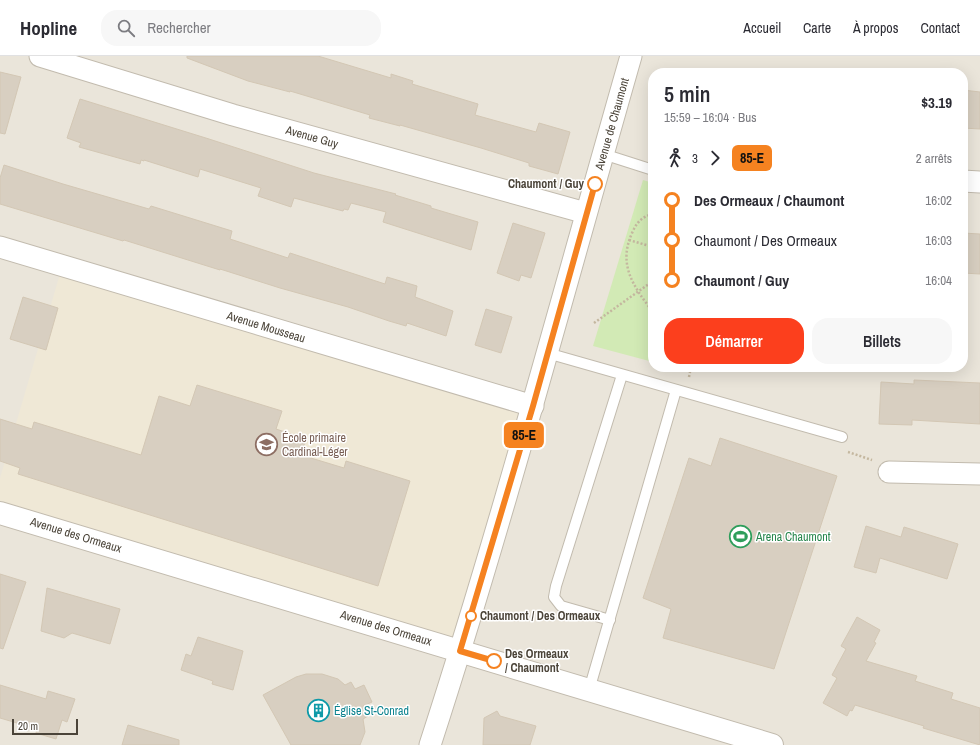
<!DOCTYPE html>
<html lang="fr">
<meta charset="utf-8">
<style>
:root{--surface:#fff;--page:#f7f7f7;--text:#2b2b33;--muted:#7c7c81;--line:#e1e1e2;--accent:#fc3f1d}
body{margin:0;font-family:"Archivo Narrow",sans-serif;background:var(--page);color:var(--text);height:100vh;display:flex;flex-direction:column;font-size:15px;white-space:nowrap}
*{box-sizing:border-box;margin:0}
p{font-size:13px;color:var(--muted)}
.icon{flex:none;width:22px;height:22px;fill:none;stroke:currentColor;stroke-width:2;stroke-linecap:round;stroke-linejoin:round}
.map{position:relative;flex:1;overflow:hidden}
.drawer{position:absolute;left:648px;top:12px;width:320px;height:304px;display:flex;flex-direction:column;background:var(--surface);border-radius:16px;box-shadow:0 4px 16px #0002}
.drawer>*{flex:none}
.badge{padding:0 8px;border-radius:6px;font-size:14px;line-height:26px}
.scale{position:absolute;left:12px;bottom:10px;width:66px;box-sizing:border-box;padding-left:4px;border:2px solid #4b4439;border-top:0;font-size:11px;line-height:14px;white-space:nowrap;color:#4b4439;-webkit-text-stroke:3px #fff;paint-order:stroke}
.map>.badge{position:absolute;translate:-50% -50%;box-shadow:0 0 0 2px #fff}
.legs{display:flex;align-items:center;gap:6px;height:44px;padding:0 16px;font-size:13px}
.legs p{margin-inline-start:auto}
.summary{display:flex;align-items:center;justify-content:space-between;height:68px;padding:0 16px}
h1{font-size:22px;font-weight:600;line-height:30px}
.primary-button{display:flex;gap:8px;margin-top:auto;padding:8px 16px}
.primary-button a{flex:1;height:46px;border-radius:16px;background:var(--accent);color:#fff;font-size:16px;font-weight:600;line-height:46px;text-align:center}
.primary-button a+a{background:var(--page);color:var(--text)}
ul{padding:0 16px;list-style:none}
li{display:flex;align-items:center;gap:14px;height:40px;font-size:15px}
li i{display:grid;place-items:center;width:6px;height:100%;margin:0 5px;background:currentColor}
li i::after{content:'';width:10px;height:10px;margin:-5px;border:3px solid;border-radius:50%;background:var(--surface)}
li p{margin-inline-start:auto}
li:first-child i{background:linear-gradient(#0000 50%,currentColor 0)}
li:last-child i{background:linear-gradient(currentColor 50%,#0000 0)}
header{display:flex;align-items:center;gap:24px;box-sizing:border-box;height:56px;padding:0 20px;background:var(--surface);border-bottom:1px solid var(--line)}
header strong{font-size:19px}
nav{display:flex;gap:22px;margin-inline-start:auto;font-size:14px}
.search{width:280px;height:36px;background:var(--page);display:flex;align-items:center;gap:10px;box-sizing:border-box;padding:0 14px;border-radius:16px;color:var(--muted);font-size:15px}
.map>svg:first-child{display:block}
.residential{fill:#eae5da;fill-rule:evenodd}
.education{fill:#efe8d6}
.green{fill:#d2eab5}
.building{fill:#d8cfc1;stroke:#d3c7b4}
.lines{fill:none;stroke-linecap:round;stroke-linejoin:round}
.service-casing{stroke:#c2bbae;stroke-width:12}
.minor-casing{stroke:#c2bbae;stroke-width:23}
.tertiary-casing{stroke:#c2bbae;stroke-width:24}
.path{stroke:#c4b79f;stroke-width:2.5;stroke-dasharray:2 2;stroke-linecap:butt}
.service{stroke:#fff;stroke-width:10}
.minor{stroke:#fff;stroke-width:21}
.tertiary{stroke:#fff;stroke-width:22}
.line-1-casing{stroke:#fff;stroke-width:9}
.line-1{stroke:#f58220;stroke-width:6}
.stop-1-dot{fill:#fff;stroke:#f58220;stroke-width:2}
.labels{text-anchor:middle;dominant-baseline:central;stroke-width:3;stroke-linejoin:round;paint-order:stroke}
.street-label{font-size:12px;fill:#4b4439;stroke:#fff}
.stop-label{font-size:12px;font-weight:bold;fill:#4b4439;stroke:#fff;text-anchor:start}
.education-label{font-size:12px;fill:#785e54;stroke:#fff;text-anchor:start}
.leisure-label{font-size:12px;fill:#27864d;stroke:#fff;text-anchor:start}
.culture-label{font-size:12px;fill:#0d838f;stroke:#fff;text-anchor:start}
</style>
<header>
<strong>Hopline</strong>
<div class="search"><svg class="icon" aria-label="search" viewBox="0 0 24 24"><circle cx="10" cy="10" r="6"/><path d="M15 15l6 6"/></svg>Rechercher</div>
<nav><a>Accueil</a><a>Carte</a><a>À propos</a><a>Contact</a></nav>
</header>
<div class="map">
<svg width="980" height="689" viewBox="0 0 980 689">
<rect width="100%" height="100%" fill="#f6f3ec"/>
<path class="residential" d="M0,0H980V689H0ZM653,17H963V311H653Z"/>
<polygon class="education" points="62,211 532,355 459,586 0,455 0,422"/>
<polygon class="green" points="643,124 653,127 653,306 593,290"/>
<g class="building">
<polygon points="187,0 318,0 391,22 391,18 413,25 412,28 478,48 475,59 536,76 539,67 570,76 558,118 529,110 529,107 481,92 400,69 400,70 369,62 370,59 290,35 290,36 248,25 187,2"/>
<polygon points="0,16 21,21 5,78 0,77"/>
<polygon points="963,34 980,36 980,73 963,72"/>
<polygon points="80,43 209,83 314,117 396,138 395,139 431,150 431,152 478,166 471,194 383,166 386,156 351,147 348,154 344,153 343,155 294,142 291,151 258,140 261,132 200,113 198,121 144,104 144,105 141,104 140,108 79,91 81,87 67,82"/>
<polygon points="4,109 63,128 149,153 151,150 232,175 230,183 288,202 290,197 385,228 387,221 417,230 415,241 453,255 446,280 407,267 406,270 389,265 348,251 280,232 220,213 220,214 124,184 123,185 0,148 0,122"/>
<polygon points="513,167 545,177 531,222 521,219 519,225 497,217"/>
<polygon points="963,177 980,178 980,218 963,217"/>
<polygon points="23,241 58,252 46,294 10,283"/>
<polygon points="486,253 512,261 501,297 475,289"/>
<polygon points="914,324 980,327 980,368 912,364 912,369 879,368 881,326 914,328"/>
<polygon points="197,329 282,355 276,373 306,383 301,399 344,412 346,405 410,425 378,530 18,418 20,412 0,405 0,363 32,373 34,366 141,399 159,340 190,350"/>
<polygon points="720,382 837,420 774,613 663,582 671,553 643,542 689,402 711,410"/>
<polygon points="866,470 901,481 904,471 958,488 947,523 880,502 876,517 854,511"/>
<polygon points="0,518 26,526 3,593 0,592"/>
<polygon points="47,532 120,553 110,588 72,577 64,582 41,575"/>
<polygon points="857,561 880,574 874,586 876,587 866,605 917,620 915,625 953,637 951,643 980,652 980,689 923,672 924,670 855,649 852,655 850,654 847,660 823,647 837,622 832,619 846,593 841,590"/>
<polygon points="198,581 243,595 233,634 212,628 213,625 181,614 186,598 191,600"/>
<polygon points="306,618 322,618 338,623 345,629 351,626 355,633 364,629 372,646 363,650 368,660 363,663 365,676 360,689 291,689 263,639 296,621"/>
<polygon points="0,629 46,643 48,635 75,643 67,666 62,664 56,683 36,677 37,673 0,662"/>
<polygon points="497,655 500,660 536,670 530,689 483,689 484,662"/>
<polygon points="128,669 179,684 179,689 122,689"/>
</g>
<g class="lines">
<defs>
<g id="service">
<polyline points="603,98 653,114"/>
<polyline points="547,297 842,381"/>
<polyline points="610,564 561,550 554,541 556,530 622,319"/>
<polyline points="589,634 676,334"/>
</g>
<g id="minor">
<polyline points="40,0 233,59 586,157"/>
<polyline points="963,125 980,126"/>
<polyline points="0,191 533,350"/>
<polyline points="889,416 980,418"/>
<path d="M430,689C504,461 565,230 631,0"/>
</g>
<polyline id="tertiary" points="0,457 772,689"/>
</defs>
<use href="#service" class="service-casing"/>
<use href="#minor" class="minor-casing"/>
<use href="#tertiary" class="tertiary-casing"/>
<g class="path">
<path d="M653,158C643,160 637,166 633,175C617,208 633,230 653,256"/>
<polyline points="629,184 653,191"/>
<polyline points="594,267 653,225"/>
<polyline points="689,321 691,311"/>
<polyline points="848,396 872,404"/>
</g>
<use href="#service" class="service"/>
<use href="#minor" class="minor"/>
<use href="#tertiary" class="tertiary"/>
</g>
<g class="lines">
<defs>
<polyline id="line-1" points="494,605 460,595 533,350 595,128"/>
</defs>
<use href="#line-1" class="line-1-casing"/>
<use href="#line-1" class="line-1"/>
</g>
<defs>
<symbol id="school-ring" viewBox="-11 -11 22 22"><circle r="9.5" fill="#fff" stroke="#8d6e63" stroke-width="1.5"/><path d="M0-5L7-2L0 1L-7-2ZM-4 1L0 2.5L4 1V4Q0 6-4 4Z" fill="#8d6e63"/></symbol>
<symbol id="stadium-ring" viewBox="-11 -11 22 22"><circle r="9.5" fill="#fff" stroke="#2e9e5b" stroke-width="1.5"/><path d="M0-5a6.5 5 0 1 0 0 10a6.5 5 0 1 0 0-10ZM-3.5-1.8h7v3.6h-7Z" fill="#2e9e5b"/></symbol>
<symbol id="building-ring" viewBox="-11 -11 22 22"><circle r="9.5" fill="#fff" stroke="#0f9aa8" stroke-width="1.5"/><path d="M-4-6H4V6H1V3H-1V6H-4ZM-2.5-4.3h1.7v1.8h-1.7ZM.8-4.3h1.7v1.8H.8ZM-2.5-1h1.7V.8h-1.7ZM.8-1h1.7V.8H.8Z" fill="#0f9aa8"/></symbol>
</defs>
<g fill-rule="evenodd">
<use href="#school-ring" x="254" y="376" width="25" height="25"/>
<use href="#stadium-ring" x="728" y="468" width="25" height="25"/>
<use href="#building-ring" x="306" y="642" width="25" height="25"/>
</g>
<g class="stop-1-dot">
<circle cx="595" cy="128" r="7"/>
<circle cx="471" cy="560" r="5"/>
<circle cx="494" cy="605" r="7"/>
</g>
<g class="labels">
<g class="street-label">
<text transform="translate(612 68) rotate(-74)">Avenue de Chaumont</text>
<text transform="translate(312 81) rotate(16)">Avenue Guy</text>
<text transform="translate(266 271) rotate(17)">Avenue Mousseau</text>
<text transform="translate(76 479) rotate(17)">Avenue des Ormeaux</text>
<text transform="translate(386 572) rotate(17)">Avenue des Ormeaux</text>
</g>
<g class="stop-label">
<text x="584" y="128" text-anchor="end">Chaumont / Guy</text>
<text x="480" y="560">Chaumont / Des Ormeaux</text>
<text x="505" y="598">Des Ormeaux<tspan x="505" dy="14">/ Chaumont</tspan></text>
</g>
<g class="education-label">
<text x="282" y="382">École primaire<tspan x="282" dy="14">Cardinal-Léger</tspan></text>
</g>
<g class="leisure-label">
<text x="756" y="481">Arena Chaumont</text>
</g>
<g class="culture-label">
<text x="334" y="655">Église St-Conrad</text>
</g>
</g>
</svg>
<div class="scale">20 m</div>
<b class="badge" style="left:524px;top:379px;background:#f58220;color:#111">85-E</b>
<section class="drawer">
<div class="summary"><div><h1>5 min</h1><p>15:59 – 16:04 · Bus</p></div><b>$3.19</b></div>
<div class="legs"><svg class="icon" aria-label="walk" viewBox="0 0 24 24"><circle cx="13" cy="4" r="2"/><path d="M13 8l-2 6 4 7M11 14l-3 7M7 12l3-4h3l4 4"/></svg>3<svg class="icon" aria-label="forward" viewBox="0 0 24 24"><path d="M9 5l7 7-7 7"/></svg><b class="badge" style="background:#f58220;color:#111">85-E</b><p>2 arrêts</p></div>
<ul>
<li><i style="color:#f58220"></i><b>Des Ormeaux / Chaumont</b><p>16:02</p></li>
<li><i style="color:#f58220"></i><span>Chaumont / Des Ormeaux</span><p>16:03</p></li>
<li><i style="color:#f58220"></i><b>Chaumont / Guy</b><p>16:04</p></li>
</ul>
<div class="primary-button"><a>Démarrer</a><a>Billets</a></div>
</section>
</div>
